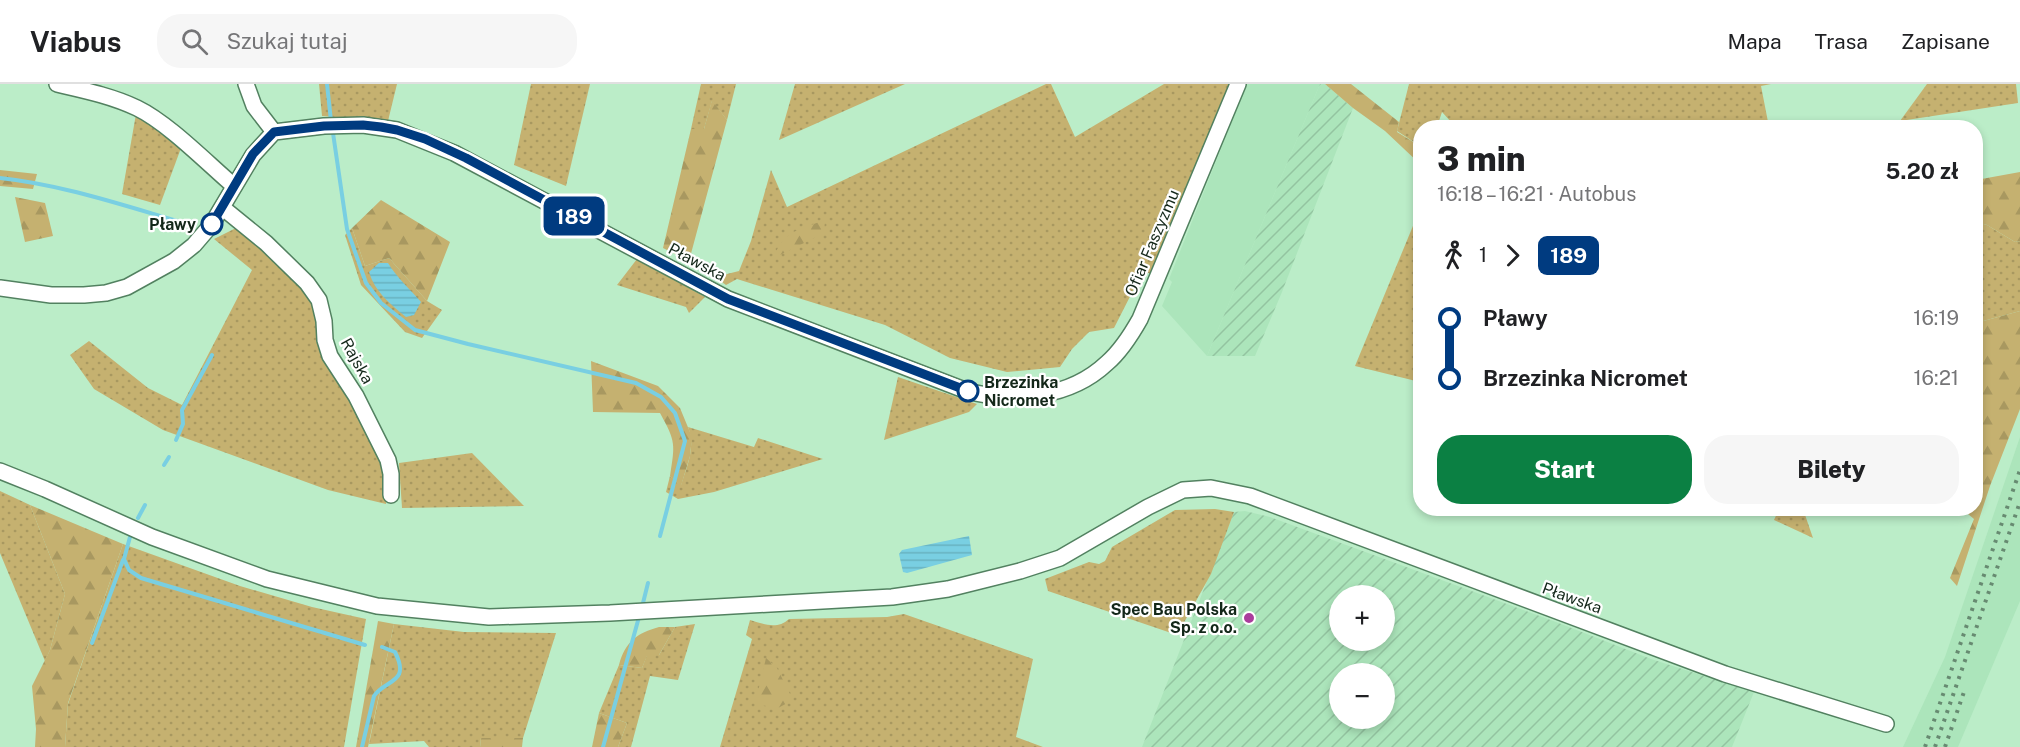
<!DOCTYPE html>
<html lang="pl">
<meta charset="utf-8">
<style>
:root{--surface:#fff;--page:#f6f6f6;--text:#202124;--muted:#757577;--line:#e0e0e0;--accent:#0b8043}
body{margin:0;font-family:"Public Sans",sans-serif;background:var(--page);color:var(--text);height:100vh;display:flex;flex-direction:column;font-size:22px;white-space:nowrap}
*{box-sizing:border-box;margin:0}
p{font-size:20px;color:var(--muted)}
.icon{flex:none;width:33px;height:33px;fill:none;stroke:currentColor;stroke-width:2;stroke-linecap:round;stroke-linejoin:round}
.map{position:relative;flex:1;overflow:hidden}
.side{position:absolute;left:1413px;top:36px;width:570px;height:396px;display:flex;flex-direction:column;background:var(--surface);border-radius:24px;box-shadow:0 3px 9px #0003}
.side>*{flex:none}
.badge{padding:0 12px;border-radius:9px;font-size:21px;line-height:39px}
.tools{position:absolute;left:1329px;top:501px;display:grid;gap:12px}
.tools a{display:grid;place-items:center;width:66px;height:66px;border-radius:50%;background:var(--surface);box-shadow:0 3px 9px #0003;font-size:30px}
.map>.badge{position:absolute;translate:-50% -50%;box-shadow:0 0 0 3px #fff}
.legs{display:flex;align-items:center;gap:9px;height:66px;padding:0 24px;font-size:20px}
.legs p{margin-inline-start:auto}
.headline{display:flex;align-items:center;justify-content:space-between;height:102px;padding:0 24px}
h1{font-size:33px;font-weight:800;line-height:45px}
.action{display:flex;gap:12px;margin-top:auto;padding:12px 24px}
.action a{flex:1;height:69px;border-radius:24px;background:var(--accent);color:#fff;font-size:24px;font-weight:800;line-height:69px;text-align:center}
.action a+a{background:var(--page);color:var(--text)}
ul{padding:0 24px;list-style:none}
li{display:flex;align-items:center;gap:21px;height:60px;font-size:22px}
li i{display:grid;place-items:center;width:9px;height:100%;margin:0 8px;background:currentColor}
li i::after{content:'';width:15px;height:15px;margin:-8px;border:4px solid;border-radius:50%;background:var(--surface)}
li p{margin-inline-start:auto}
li:first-child i{background:linear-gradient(#0000 50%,currentColor 0)}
li:last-child i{background:linear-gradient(currentColor 50%,#0000 0)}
header{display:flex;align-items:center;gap:36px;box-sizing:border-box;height:84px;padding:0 30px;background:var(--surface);border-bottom:2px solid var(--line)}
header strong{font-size:28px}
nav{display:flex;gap:33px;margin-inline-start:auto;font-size:21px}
.search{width:420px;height:54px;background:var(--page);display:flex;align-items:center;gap:15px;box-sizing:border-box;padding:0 21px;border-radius:24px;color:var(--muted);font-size:22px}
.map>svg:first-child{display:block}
.built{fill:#ace5bb}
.industrial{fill:url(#industrial-furrows);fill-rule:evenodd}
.grass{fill:url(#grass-dots)}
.forest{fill:url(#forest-firs)}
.water{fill:url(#water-rules)}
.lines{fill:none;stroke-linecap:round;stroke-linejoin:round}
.stream{stroke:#79cfe2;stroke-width:4}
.minor-casing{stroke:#528160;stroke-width:18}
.minor{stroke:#fff;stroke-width:15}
.rail{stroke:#678a71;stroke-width:4;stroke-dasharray:3 6;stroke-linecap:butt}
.line-1-casing{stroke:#fff;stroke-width:14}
.line-1{stroke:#003b80;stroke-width:9}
.stop-1-dot{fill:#fff;stroke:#003b80;stroke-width:3}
.poi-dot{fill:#aa3d9c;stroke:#fff;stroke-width:2}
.labels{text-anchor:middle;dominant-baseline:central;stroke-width:4.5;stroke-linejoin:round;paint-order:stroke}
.stop-label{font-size:16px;font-weight:bold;fill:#132719;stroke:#fff;text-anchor:end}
.street-label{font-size:16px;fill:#132719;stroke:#fff}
.poi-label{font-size:16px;font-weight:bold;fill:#132719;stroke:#fff;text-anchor:end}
</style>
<header>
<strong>Viabus</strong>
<div class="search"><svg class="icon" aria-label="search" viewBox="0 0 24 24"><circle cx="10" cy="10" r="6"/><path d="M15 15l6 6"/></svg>Szukaj tutaj</div>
<nav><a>Mapa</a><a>Trasa</a><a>Zapisane</a></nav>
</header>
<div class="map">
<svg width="2020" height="663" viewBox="0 0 2020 663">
<defs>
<pattern id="industrial-furrows" width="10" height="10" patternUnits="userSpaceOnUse" patternTransform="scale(1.5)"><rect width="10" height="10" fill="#ace5bb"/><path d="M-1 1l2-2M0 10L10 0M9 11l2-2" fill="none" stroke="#93c4a0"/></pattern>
<pattern id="grass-dots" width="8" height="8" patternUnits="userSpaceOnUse" patternTransform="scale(1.5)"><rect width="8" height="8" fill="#c5b170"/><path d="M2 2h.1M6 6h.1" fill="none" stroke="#a89860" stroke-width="1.8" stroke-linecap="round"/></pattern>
<pattern id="forest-firs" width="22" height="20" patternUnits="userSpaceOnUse" patternTransform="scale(1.5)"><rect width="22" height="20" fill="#c5b170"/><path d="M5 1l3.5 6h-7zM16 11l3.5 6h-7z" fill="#a89860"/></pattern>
<pattern id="water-rules" width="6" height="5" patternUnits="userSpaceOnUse" patternTransform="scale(1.5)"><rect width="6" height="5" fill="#79cfe2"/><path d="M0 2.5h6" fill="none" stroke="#68b2c1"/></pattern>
</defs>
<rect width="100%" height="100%" fill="#bbedc8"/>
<g class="built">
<polygon points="1247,0 1320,0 1207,272 1162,222 1172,198 1169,195"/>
<polygon points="2020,353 2020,517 1958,663 1903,663 1945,573"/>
</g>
<g class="industrial">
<polygon points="1320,0 1325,0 1353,24 1282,208 1255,272 1207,272"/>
<path d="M1245,427L1270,433L1556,538L1651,575L1754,608L1732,663H1142L1234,428ZM1340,512H1384V556H1340ZM1340,590H1384V634H1340Z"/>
</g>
<g class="grass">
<polygon points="319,0 397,0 388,37 322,32"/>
<polygon points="531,0 590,0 566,102 514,81"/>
<polygon points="701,0 736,0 727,36 712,17 704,45 691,45"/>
<polygon points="795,0 905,0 779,56"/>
<polygon points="1046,0 1051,0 1075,53 1164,0 1230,0 1151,190 1143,187 1114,244 1089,248 1072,265 1060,283 1007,288 950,274 885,241 737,195 726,201 715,193 739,187 751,157 771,86 787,123"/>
<polygon points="1409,0 1771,0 1761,2 1769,43 1451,44 1452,39 1442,28 1437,43 1420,44 1420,62 1397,47"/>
<polygon points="1927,0 2016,0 2018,19 1900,37"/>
<polygon points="136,30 181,64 160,121 122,110"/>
<polygon points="1420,125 1420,298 1355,282"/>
<polygon points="1976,138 1987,141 2015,158 2020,157 2020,227 1976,239"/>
<polygon points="236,144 288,186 314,216 387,391 386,420 328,406 163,346 94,305 70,271 89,257 148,304 182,321 252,186 214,155"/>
<polygon points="352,144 365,182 389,174 427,217 442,226 422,254 405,248 361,201 345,151"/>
<polygon points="637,175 705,213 689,229 686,223 617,201"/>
<polygon points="898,293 977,320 969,328 884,356"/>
<path d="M688,343L754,363L758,354L823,375L714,408L678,415L666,408L670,392L681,401C687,382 696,363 688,343Z"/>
<polygon points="472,369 524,422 402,424 399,379"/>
<polygon points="0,407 30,421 65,510 50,566 45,577 0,469"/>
<polygon points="1215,425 1234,428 1211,490 1177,551 1048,507 1045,495 1089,478 1099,480 1105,477 1112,463 1175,426"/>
<polygon points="1779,425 1803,425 1813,454 1774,436"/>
<polygon points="123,460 240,502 312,523 366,535 344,663 65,663 68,620"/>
<path d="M904,530L1033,575L1016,653L1043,663H720L752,555L746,551L750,536C764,540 777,546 789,535L887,533Z"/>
<polygon points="394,540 464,548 556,549 523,654 481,654 480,663 429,663 424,657 369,660"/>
<polygon points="695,540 678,596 650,592 631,663 618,663 627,639 599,629 619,581 642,584 647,571 659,571 675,543"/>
</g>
<g class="forest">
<polygon points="1325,0 1351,0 1399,38 1397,48 1420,62 1420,80 1385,47 1353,24"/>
<polygon points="712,16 727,36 689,177 663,164 691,45 704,45"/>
<polygon points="0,86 37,90 33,105 0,102"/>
<polygon points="2020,88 2020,157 2015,158 1987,141 1976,138 1976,96"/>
<polygon points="15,113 45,119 53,152 25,158"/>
<polygon points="381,116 450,158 427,217 389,174 365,182 352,144"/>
<path d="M825,136L824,149L774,174C782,147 801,145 825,136Z"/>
<polygon points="2020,227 2020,325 1990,402 1957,502 1950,494 1974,435 1962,425 1976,424 1976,239"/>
<path d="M591,277L658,302L680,324L692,353L690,372L681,402L670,392C675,360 676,358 660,329L593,328Z"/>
<polygon points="30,421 123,460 68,619 65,663 35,663 36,645 32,602 50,566 65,510"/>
<polygon points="378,537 394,540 368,663 356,663"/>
<path d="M659,543H675L659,571L647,572L642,584L619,581C625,558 637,549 659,543Z"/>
<polygon points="766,574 777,584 793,616 778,624 755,620"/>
<polygon points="599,629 627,639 618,663 592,663"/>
<polygon points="481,654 523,654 522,663 480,663"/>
</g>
<g class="water">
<path d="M379,179H388C397,194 410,205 421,218L414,231L406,233C390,220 375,208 369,188Z"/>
<polygon points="969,452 972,471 907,489 903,488 899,470 902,466"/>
</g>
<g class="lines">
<g class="stream">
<polyline points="327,0 331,37"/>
<polyline points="333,49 347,145 366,199 381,219 415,246 468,260 636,299 661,313 675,329 685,357 660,452"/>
<path d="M0,94C65,101 128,123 191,141"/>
<polyline points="176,356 183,340 182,326 212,271"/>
<polyline points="164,381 169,373"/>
<polyline points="138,434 145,421"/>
<polyline points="130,453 124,475 129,486 141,494 365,561"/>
<polyline points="643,519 648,499"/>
<polyline points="92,559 123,476"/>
<path d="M362,663L374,612C385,595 411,600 395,568L382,563"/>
<polyline points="603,663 639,533"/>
</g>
<defs>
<g id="minor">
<path d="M57,0C83,6 112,12 137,24C168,39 206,78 234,102"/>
<polyline points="246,0 254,22 274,48"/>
<polyline points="223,124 266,159 307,199 319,216 324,237 325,256 330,272 356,312 388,376 391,390 391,411"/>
<path d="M0,204L51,211H84L106,209L127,203L174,177L194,161L212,140L253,71L274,48L324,42L363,41L397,46L454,69L728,215L967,307C1014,319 1070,314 1107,279C1121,267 1131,251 1140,235L1238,0"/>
<polyline points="0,387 45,405 152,453 267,495 377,522 489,533 610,529 892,513 948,505 1020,487 1060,474 1148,423 1183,406 1211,404 1250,412 1725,590 1886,640"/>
</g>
</defs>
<use href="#minor" class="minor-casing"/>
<use href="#minor" class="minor"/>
<g class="rail">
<polyline points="1925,663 2020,386"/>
<polyline points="1935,663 2020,418"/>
<polyline points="1945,663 1965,605"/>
</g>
</g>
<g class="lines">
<defs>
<polyline id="line-1" points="212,140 253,70 274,48 324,42 363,41 381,43 397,46 425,55 466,74 728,215 968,307"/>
</defs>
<use href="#line-1" class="line-1-casing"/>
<use href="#line-1" class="line-1"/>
</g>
<g class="stop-1-dot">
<circle cx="212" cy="140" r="10"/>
<circle cx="968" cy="307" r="10"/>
</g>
<circle class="poi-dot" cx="1249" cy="534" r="6"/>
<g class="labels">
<g class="stop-label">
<text x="196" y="140">Pławy</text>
<text x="984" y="298" text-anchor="start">Brzezinka<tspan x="984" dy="18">Nicromet</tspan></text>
</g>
<g class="street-label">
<text transform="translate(1152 159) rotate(-67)">Ofiar Faszyzmu</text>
<text transform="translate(697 178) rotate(28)">Pławska</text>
<text transform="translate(357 277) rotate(61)">Rajska</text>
<text transform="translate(1572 514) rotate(20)">Pławska</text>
</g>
<g class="poi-label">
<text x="1237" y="525">Spec Bau Polska<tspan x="1237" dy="18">Sp. z o.o.</tspan></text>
</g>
</g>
</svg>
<div class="tools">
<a>+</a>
<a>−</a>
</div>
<b class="badge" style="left:574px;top:132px;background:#003b80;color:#fff">189</b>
<section class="side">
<div class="headline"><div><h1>3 min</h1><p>16:18 – 16:21 · Autobus</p></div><b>5.20 zł</b></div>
<div class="legs"><svg class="icon" aria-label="walk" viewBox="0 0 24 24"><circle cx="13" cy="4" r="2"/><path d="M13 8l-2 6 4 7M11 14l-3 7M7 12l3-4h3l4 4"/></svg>1<svg class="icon" aria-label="forward" viewBox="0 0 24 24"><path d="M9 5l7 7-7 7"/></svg><b class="badge" style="background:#003b80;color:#fff">189</b></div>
<ul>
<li><i style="color:#003b80"></i><b>Pławy</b><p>16:19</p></li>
<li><i style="color:#003b80"></i><b>Brzezinka Nicromet</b><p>16:21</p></li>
</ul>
<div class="action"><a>Start</a><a>Bilety</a></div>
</section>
</div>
